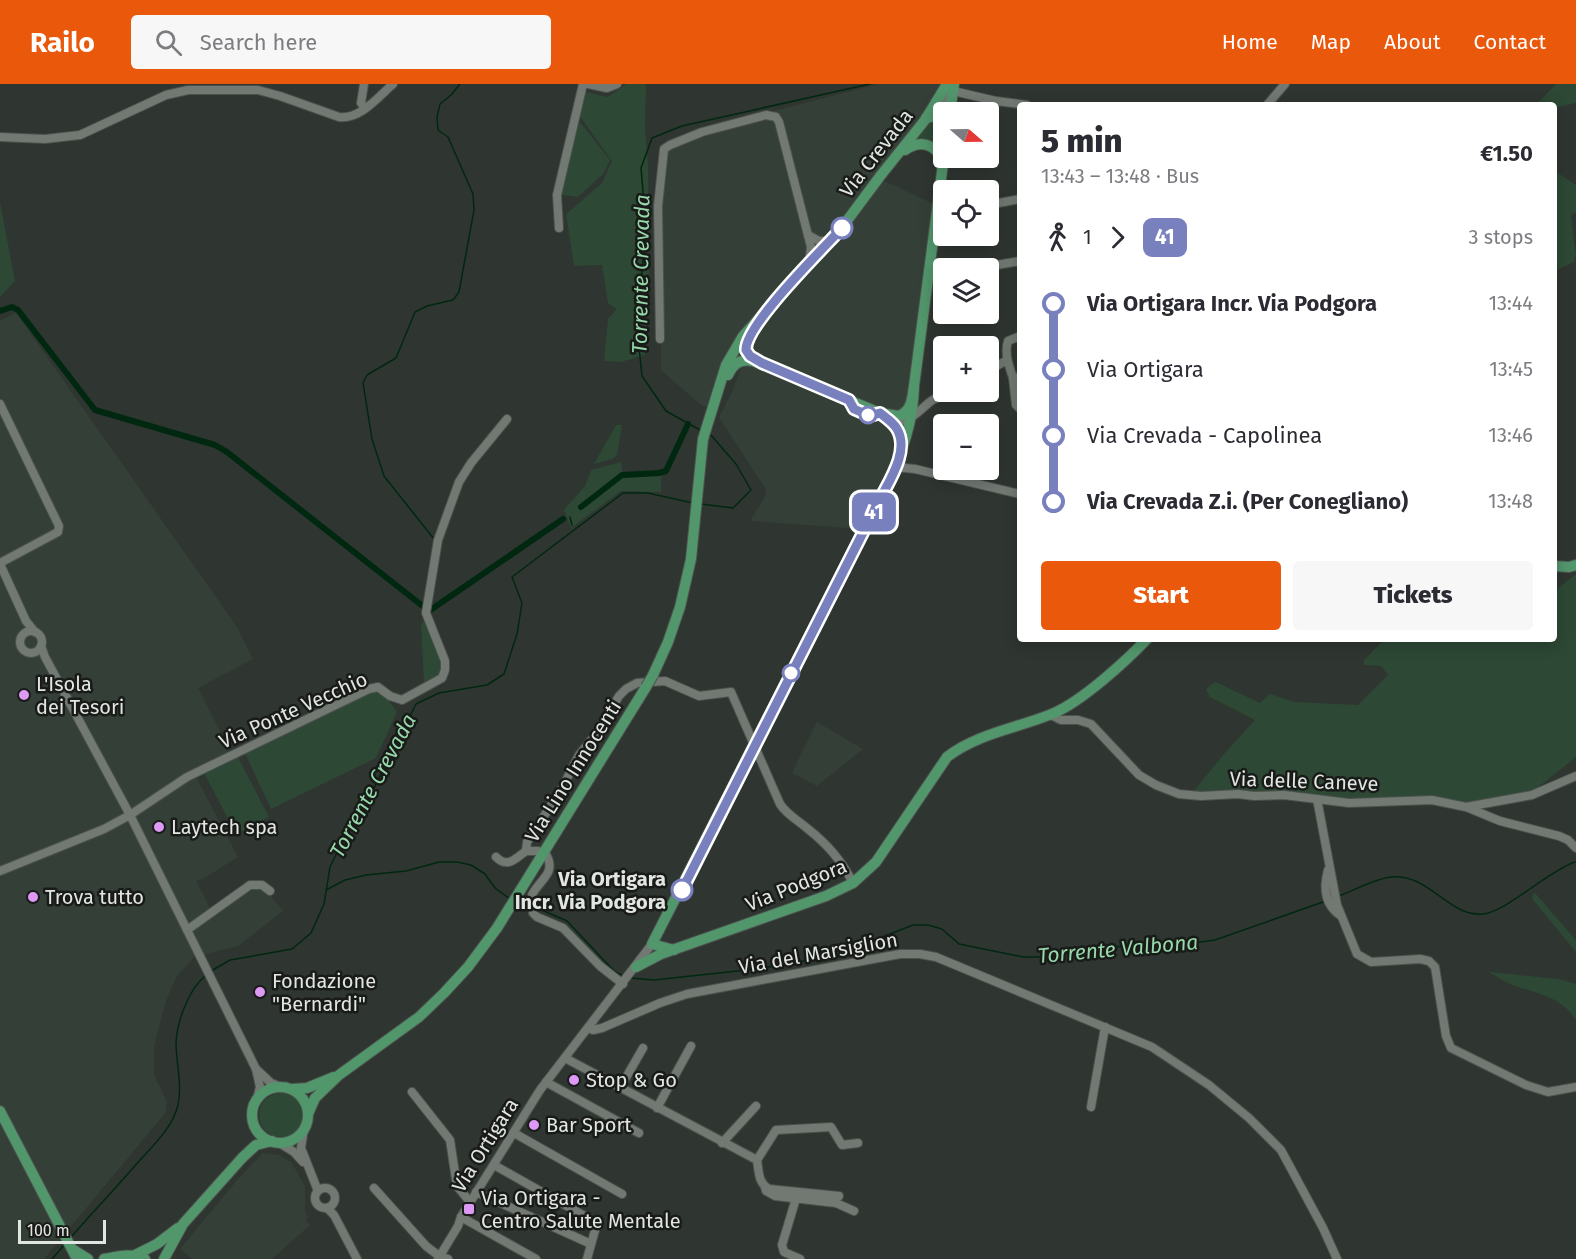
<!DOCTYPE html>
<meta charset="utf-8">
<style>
:root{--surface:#fff;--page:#f7f7f7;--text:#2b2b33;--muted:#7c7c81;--accent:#ea580c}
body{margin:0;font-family:"Fira Sans",sans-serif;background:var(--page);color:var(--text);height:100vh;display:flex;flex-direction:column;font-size:22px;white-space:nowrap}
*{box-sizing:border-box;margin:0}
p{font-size:20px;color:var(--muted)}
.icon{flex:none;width:33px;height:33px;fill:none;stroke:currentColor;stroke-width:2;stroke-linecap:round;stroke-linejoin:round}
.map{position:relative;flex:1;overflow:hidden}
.sheet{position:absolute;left:1017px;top:18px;width:540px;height:540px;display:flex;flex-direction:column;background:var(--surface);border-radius:6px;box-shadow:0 3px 15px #0003}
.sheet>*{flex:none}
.badge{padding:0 12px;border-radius:9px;font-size:21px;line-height:39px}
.needle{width:39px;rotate:110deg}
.tools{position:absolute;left:933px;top:18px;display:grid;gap:12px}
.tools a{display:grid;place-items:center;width:66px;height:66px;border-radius:6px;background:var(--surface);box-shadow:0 3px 15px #0003;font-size:30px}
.scale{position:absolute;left:18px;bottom:15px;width:88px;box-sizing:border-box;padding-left:6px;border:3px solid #e2e6e3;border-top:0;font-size:16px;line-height:21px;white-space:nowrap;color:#e2e6e3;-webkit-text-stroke:4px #191b19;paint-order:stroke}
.map>.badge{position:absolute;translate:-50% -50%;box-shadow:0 0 0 3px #fff}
.legs{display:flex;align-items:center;gap:9px;height:66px;padding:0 24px;font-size:20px}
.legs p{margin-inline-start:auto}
.headline{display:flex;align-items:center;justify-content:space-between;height:102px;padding:0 24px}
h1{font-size:33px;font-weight:800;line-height:45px}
.button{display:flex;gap:12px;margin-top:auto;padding:12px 24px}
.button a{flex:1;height:69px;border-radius:6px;background:var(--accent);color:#fff;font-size:24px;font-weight:800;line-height:69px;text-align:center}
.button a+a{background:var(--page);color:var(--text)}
ul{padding:0 24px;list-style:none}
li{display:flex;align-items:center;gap:21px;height:66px;font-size:22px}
li i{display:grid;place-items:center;width:9px;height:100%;margin:0 8px;background:currentColor}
li i::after{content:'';width:15px;height:15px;margin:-8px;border:4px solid;border-radius:50%;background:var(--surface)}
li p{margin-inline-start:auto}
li:first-child i{background:linear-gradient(#0000 50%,currentColor 0)}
li:last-child i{background:linear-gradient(currentColor 50%,#0000 0)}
header{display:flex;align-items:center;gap:36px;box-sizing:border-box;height:84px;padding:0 30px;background:var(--accent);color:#fff}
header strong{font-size:28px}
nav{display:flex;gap:33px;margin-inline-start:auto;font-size:21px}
.search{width:420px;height:54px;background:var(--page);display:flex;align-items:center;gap:15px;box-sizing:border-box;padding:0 21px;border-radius:6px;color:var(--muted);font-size:22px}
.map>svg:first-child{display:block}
.built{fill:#344037}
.green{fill:#2d4835}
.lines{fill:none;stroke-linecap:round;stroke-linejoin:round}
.stream{stroke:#002811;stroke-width:1.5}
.canal{stroke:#002811;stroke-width:6}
.minor-casing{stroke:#4c514d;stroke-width:10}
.major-casing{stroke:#4c514d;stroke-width:12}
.minor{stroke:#727973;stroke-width:8}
.major{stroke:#52966c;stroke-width:10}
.major-bridge-casing{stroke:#4c514d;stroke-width:12;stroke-linecap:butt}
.major-bridge{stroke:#52966c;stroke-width:10}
.line-1-casing{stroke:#fff;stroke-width:14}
.line-1{stroke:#7880be;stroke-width:9}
.stop-1-dot{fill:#fff;stroke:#7880be;stroke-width:3}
.poi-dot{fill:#dd99f3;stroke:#191b19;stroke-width:2}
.labels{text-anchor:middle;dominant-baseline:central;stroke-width:5;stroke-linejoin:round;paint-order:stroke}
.street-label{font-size:20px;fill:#e2e6e3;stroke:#191b19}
.poi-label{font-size:20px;fill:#e2e6e3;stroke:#191b19;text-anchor:start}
.stop-label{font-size:20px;font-weight:bold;fill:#e2e6e3;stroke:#191b19;text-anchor:end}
.water-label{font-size:21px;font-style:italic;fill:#97d8aa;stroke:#191b19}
</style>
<header>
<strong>Railo</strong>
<div class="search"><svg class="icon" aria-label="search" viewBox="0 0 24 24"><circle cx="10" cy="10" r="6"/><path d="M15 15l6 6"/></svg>Search here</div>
<nav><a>Home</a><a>Map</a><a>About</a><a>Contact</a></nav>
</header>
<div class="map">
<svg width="1576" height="1175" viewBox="0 0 1576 1175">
<rect width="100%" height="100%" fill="#2f3530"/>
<g class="built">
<polygon points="879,0 939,0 941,8 878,94 936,121 909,317 900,363 862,445 750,437 766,411 765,404 719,333 731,310 743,280 717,293 707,323 701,321 661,286 660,61 699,46"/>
<polygon points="16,229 237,543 253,575 198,604 231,669 196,693 238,773 203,795 196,796 211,827 255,801 266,806 283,827 238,862 194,873 177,892 166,916 154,962 154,991 167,1018 166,1028 44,1175 0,1175 0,237"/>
<polygon points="817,638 863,665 817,702 792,689"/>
<polygon points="263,1069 279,1071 291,1078 305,1102 305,1127 308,1133 306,1136 310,1141 272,1175 192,1175 180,1165 238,1095"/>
</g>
<g class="green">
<polygon points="626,0 646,0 645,46 648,81 649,187 645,271 621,278 604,277 608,235 617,225 608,219 602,181 574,182 566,130 602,99 612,77 579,31 586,8 608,13"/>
<polygon points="1556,0 1576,0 1576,19 1554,24 1554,21 1536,21"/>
<polygon points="932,36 941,40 943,47 941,66 912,57 927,39"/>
<polygon points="580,38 610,76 603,90 578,113 562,111 576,39"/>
<polygon points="1554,80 1558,89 1576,101 1576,129 1573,129 1571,131 1576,171 1574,178 1554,187"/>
<polygon points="0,118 15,197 0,213"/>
<polygon points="616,341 622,341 617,371 612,375 594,380"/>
<polygon points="621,378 623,394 661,392 661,408 621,407 571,444 564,426 585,402 591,386"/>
<polygon points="1576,490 1576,673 1531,709 1466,719 1419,712 1349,715 1225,706 1193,708 1223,671 1255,636 1210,613 1206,606 1210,601 1216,598 1260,619 1270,610 1294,618 1358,621 1388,591 1381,582 1364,581 1364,576 1385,555 1554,555 1554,507"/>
<polygon points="424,536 440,574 441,580 439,591 424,598 421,540"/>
<polygon points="375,607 388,615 397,628 376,674 271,725 244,667"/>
<polygon points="238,673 269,733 236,750 204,689"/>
<polygon points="1535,809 1576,856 1576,868 1533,816 1532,812"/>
<path d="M1490,888L1559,895L1576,900V936C1561,913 1539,910 1515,902C1506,899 1498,893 1490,889Z"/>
<circle cx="281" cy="1031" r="22"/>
</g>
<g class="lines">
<g class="stream">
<polyline points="700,346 666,327 642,292 637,244 646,142 641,84 652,54 682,42 870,0"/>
<polyline points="701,420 733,424 751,406 736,380 710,350"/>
<polyline points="570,433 572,441"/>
<polyline points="434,455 384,392 372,355 363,299 367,291 396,274 415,228 427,222 453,216 459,208 474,126 473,110 448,53 438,46 437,33 440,20 451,11 460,0"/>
<polyline points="326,806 345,796 366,791 406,787 439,778 457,778 471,781 485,790 495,804 510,815"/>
<path d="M1339,812C1355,806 1374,795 1391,793C1429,789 1448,833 1483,830C1506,828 1548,787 1575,778"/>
<polyline points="520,818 530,822"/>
<polyline points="537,824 567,837 614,887 623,892"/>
<polyline points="211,887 230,876 292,865 311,849 324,820 330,783 342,758 365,722 416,620 439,609 487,601 504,590 517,550 522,519 512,493 623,409 648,409 693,419"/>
<polyline points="631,894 654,896 756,885 803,877 872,857 913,841 928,841 942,845 959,860 1023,873 1049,873 1095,864 1129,862 1171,862 1215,856 1323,818"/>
<path d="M72,1152C92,1129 113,1107 133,1084C149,1065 172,1046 178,1021C182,1002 177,981 176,962C176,940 188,906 205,892"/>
<polyline points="52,1175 65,1160"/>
</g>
<g class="canal">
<polyline points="0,227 12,223 18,226 95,326 215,361 227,368 429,527 563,435"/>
<polyline points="581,423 622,391 659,389 666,387 688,340"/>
</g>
<defs>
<g id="minor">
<polyline points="364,0 361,19 365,24"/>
<polyline points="588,0 607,4 617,0"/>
<polyline points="1267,21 1285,0"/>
<polyline points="935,32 953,7 996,17 1027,21"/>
<path d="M0,53L45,55L80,51L166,11L188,6H258L280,12L339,33C360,36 378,13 393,0"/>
<polyline points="988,121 1020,115"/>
<polyline points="559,144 557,111 583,0"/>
<polyline points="808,151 819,157 830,157"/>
<polyline points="979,184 1020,177"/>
<polyline points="928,194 944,191"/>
<path d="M1020,252L1008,257C1004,269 1009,282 1013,294L1020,293"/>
<polyline points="660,255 658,122 664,65 670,61 702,48 766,31 776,33 779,38 811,163 809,180"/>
<polyline points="988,287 1007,276"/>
<polyline points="1013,294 1016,321 1020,325"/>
<polyline points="0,320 59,442 58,448 0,479"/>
<path d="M889,334C908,343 917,328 931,317C937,313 944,311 949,308"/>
<polyline points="895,383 915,385 1020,410"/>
<polyline points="0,480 26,537 35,548"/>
<circle cx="31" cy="558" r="11"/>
<polyline points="41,562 45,573 130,731 256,985 260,1003 257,1015"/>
<polyline points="1051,631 1061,636 1078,636 1091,640 1139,691 1156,701 1179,710 1201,712 1238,710 1254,712 1284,711 1349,719 1432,716 1466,723 1500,737 1559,752 1568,756 1576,764"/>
<polyline points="1317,715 1337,821 1357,870 1371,878 1420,875 1429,877 1435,883 1446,952 1451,964 1526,1001 1548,1008 1576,1003"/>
<polyline points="1466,723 1532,711 1576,692"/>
<path d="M526,767L527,758L561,706L579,671L597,649L619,612L626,605L637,599L665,597L699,612L731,608L780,720C787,731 798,736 808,745C826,759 843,779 853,799"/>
<path d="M547,772C556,790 539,796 532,811L533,829L537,833L563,844L600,882L623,900"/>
<path d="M496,773C508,785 516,774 526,767H538"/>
<path d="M1328,786C1323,804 1325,821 1341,832"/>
<polyline points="0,787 104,745 130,731 187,693 369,605 378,603 390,612 402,616 442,594 445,586 445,577 426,529 438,456 459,398 471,379 507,335"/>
<polyline points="187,846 250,801 262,801 270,807"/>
<polyline points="588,944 593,946 602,944 660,919 687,910 900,870 920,870 936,873 1152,963 1209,1001 1249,1034 1281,1066 1323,1144 1337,1175"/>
<path d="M565,974L757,1076C759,1088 758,1099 769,1105L839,1112"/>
<polyline points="256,985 271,999 281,1003"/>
<polyline points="546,998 639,1049"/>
<polyline points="620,1004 643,964"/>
<polyline points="412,1008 450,1056 457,1102 470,1118"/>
<polyline points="1091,1023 1105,943"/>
<polyline points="657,1024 691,962"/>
<polyline points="304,1045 301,1064 318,1107"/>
<polyline points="514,1049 622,1110"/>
<polyline points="278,1058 294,1068 303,1078"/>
<polyline points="722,1059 756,1022"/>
<polyline points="757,1076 776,1046 831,1043 842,1061 858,1059"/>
<polyline points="494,1081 597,1139 587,1175"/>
<polyline points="765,1103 766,1107 775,1112 836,1119 854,1127"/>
<polyline points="374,1104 426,1162 439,1172 448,1175"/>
<circle cx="325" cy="1114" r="10"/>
<polyline points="476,1108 591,1160"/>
<polyline points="797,1111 782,1161 784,1168 800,1175"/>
<polyline points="327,1124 334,1131 357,1175"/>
<polyline points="461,1133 536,1175"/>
<polyline points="438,1175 458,1142 461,1133 540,1006 652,860"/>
</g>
<g id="major">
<polyline points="950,28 954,0"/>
<polyline points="926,34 935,32 944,36"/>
<path d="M905,66C917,58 929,57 939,70L941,80"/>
<path d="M752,249C743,261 745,270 758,277"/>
<path d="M728,291C734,279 740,275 753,277L880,329L899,332C912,326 912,315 914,302L944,72"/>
<polyline points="883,332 897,345 901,363"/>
<polyline points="1554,482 1569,483 1576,481"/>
<polyline points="653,591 668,558 680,523 691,475 703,355 726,281 743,252 843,142 881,91 925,36 947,0"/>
<path d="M674,866L652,860L889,397C903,364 913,339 914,302"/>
<path d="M636,883L661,870L826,812L853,799L876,778L947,673C978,649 1019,644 1054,629C1082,617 1125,578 1147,555"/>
<circle cx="280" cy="1031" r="28"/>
<polyline points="292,1005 307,1004 334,993"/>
<polyline points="0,1027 77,1175"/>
<polyline points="308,1030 315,1014 339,991 419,933 444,909 468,883 497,844 646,603"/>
<polyline points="72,1165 88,1175"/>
<polyline points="135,1171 157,1160 178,1144"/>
<path d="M104,1175C120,1172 130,1169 145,1175"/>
<polyline points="164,1175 183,1140 242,1074 256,1061 272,1057"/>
</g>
</defs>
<use href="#minor" class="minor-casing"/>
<use href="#major" class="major-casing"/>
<use href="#minor" class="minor"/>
<use href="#major" class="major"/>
<defs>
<polyline id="major-bridge" points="646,603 653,591"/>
</defs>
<use href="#major-bridge" class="major-bridge-casing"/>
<use href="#major-bridge" class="major-bridge"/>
</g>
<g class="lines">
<defs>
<path id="line-1" d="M682,806L879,417C889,397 910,367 897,345C893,338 886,334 880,329L870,332L854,325L849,316L762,279L750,272L746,266C745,241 822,166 842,144"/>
</defs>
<use href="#line-1" class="line-1-casing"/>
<use href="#line-1" class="line-1"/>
</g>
<g class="stop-1-dot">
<circle cx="842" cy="144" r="10"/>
<circle cx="868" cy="331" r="8"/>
<circle cx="791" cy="589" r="8"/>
<circle cx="682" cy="806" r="10"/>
</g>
<g class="poi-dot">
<circle cx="24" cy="611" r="6"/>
<circle cx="159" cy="743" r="6"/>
<circle cx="33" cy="813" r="6"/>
<circle cx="260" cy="908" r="6"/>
<circle cx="574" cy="996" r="6"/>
<circle cx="534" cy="1041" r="6"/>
<rect x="463" y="1119" width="12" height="12" rx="3"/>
</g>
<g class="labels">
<g class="street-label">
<text transform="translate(876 69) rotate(-52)">Via Crevada</text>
<text transform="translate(293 626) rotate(-24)">Via Ponte Vecchio</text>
<text transform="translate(573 687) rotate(-58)">Via Lino Innocenti</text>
<text transform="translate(1304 697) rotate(2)">Via delle Caneve</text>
<text transform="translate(796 801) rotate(-22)">Via Podgora</text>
<text transform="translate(818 869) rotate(-10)">Via del Marsiglion</text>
<text transform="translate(485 1061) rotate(-58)">Via Ortigara</text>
</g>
<g class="poi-label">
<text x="36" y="600">L'Isola<tspan x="36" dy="23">dei Tesori</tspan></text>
<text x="171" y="743">Laytech spa</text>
<text x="45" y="813">Trova tutto</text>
<text x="272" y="897">Fondazione<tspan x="272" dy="23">"Bernardi"</tspan></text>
<text x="586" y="996">Stop &amp; Go</text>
<text x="546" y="1041">Bar Sport</text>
<text x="481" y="1114">Via Ortigara -<tspan x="481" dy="23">Centro Salute Mentale</tspan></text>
</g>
<g class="stop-label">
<text x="666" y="795">Via Ortigara<tspan x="666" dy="23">Incr. Via Podgora</tspan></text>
</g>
<g class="water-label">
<text transform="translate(641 190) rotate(-89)">Torrente Crevada</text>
<text transform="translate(373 702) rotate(-62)">Torrente Crevada</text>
<text transform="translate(1118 865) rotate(-5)">Torrente Valbona</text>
</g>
</g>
</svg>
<div class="tools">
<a><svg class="needle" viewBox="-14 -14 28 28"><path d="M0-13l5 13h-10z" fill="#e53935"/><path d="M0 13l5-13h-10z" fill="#7c7c81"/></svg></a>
<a><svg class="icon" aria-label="locate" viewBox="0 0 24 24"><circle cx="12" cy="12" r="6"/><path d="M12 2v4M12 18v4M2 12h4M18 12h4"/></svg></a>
<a><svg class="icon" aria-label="layers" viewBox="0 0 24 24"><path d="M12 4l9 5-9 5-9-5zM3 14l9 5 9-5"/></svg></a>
<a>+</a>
<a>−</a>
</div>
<div class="scale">100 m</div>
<b class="badge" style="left:874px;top:428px;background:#7880be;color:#fff">41</b>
<section class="sheet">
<div class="headline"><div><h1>5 min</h1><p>13:43 – 13:48 · Bus</p></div><b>€1.50</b></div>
<div class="legs"><svg class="icon" aria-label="walk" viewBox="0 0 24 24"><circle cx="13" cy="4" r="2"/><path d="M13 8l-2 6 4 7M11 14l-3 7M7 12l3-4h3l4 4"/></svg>1<svg class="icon" aria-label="forward" viewBox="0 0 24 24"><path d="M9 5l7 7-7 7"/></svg><b class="badge" style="background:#7880be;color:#fff">41</b><p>3 stops</p></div>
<ul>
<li><i style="color:#7880be"></i><b>Via Ortigara Incr. Via Podgora</b><p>13:44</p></li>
<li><i style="color:#7880be"></i><span>Via Ortigara</span><p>13:45</p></li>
<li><i style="color:#7880be"></i><span>Via Crevada - Capolinea</span><p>13:46</p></li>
<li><i style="color:#7880be"></i><b>Via Crevada Z.i. (Per Conegliano)</b><p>13:48</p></li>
</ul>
<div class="button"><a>Start</a><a>Tickets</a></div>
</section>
</div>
